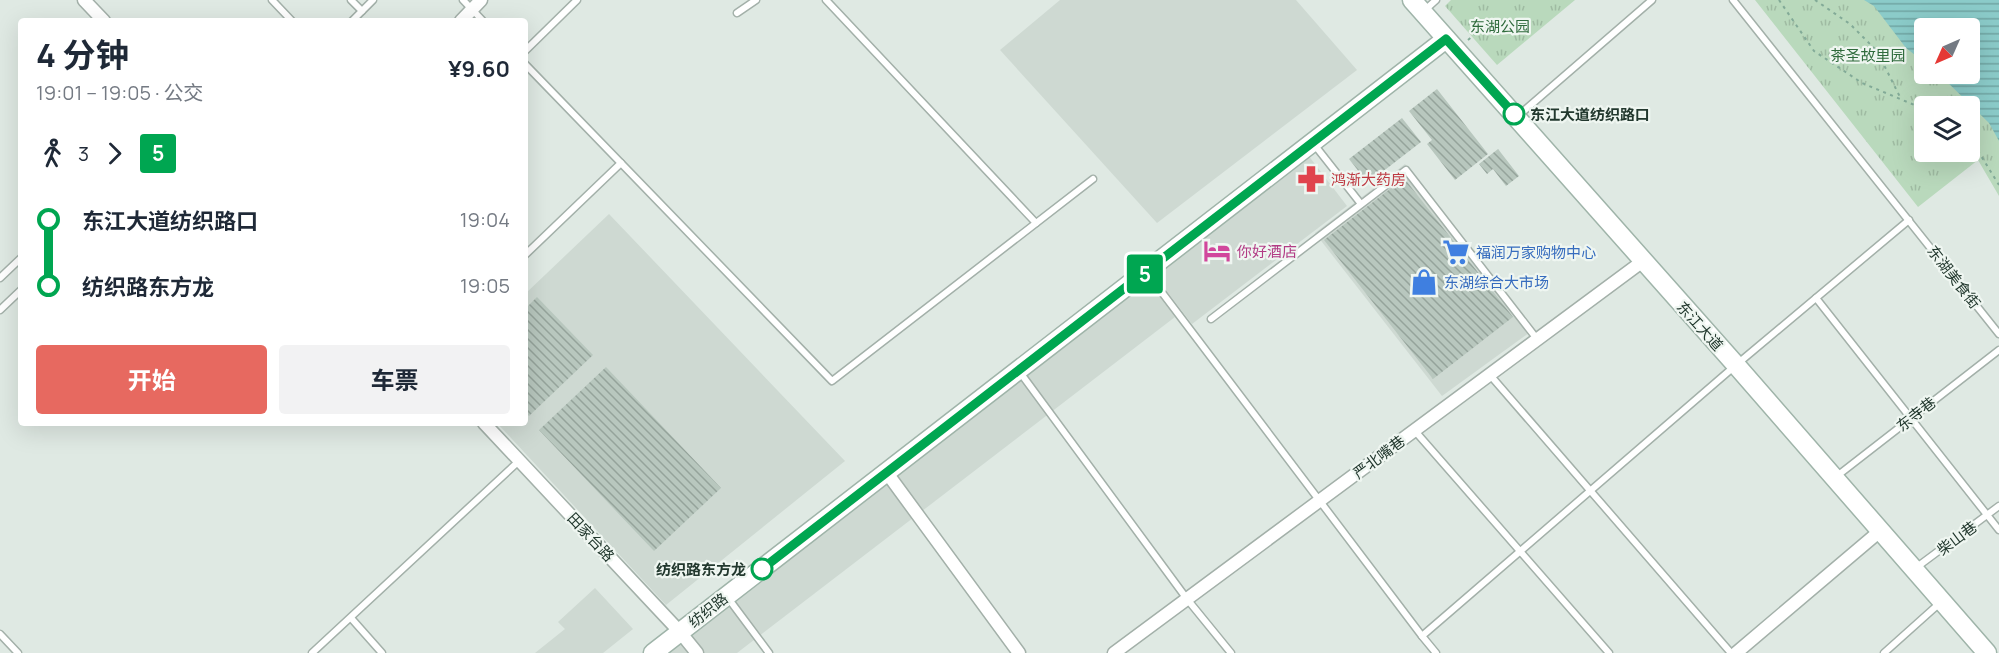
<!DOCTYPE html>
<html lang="zh">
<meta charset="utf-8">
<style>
:root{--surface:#fff;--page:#f2f2f3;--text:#1f2937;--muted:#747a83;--accent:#e76960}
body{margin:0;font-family:Manrope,"Noto Sans SC",sans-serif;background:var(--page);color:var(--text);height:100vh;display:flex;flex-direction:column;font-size:22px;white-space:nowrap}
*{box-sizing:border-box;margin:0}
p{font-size:20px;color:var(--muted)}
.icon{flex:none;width:33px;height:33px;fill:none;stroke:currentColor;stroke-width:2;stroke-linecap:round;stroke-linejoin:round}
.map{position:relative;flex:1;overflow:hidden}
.details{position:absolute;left:18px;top:18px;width:510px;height:408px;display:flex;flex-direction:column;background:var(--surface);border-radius:6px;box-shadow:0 6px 24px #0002}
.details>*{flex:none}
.badge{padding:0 12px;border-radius:4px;font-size:21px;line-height:39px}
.needle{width:39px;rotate:225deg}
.buttons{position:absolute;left:1914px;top:18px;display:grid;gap:12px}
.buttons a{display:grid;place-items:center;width:66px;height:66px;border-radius:6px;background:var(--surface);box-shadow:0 6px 24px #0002;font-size:30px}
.map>.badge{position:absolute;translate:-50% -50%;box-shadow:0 0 0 3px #fff}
.legs{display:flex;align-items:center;gap:9px;height:66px;padding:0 18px;font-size:20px}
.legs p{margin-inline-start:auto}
.overview{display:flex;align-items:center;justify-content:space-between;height:102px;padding:0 18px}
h1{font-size:33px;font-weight:700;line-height:45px}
.cta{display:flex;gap:12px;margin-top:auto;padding:12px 18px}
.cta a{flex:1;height:69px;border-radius:6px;background:var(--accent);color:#fff;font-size:24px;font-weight:700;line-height:69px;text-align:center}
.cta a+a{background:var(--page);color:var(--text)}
ul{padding:0 18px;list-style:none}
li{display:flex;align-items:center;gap:21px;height:66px;font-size:22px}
li i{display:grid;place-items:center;width:9px;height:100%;margin:0 8px;background:currentColor}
li i::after{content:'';width:15px;height:15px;margin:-8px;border:4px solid;border-radius:50%;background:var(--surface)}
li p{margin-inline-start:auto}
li:first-child i{background:linear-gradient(#0000 50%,currentColor 0)}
li:last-child i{background:linear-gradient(currentColor 50%,#0000 0)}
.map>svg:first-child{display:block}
.built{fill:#ced9d2}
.park{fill:url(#park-tufts);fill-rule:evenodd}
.water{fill:url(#water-rules)}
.building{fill:url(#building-back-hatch)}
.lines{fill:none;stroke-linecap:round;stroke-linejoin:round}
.lane-casing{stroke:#a3b0a9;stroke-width:9}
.street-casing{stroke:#a3b0a9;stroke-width:15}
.secondary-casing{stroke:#9fb4a9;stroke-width:21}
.path{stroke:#82aa97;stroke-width:2;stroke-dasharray:3 4.5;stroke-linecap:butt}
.lane{stroke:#fff;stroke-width:6}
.street{stroke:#fff;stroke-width:12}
.secondary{stroke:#fff;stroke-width:18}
.line-1-casing{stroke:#fff;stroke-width:14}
.line-1{stroke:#00a651;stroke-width:9}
.stop-1-dot{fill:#fff;stroke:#00a651;stroke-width:3}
.labels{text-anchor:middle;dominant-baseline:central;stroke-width:4.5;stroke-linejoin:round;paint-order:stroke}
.park-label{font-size:15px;fill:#2f6b3c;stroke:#eff6f1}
.stop-label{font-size:15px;font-weight:bold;fill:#22382e;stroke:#eff6f1;text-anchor:start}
.health-label{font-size:15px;fill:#be3a42;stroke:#eff6f1;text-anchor:start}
.hotel-label{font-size:15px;fill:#b23c85;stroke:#eff6f1;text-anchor:start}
.shop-label{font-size:15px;fill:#366cbe;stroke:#eff6f1;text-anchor:start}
.street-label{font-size:15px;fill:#22382e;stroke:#eff6f1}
</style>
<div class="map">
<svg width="1999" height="653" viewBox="0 0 1999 653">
<defs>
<pattern id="park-tufts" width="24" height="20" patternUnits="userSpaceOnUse" patternTransform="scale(1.5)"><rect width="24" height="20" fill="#b9d9bc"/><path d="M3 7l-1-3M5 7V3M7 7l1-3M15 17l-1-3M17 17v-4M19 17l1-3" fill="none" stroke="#9fbba2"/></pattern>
<pattern id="water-rules" width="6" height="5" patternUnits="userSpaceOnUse" patternTransform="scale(1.5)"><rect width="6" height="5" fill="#8bcbc9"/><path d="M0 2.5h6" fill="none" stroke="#71a6a4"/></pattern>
<pattern id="building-back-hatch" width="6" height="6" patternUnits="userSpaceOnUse" patternTransform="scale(1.5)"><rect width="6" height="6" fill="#b8c7be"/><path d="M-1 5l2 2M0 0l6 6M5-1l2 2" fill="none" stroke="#95a39b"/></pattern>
</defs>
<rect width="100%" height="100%" fill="#dfe9e3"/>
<g class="built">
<polygon points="1060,0 1296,0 1357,70 1157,223 1000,50"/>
<polygon points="1308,155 1347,206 1192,324 1155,276"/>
<polygon points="1405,164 1533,330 1442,396 1315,233"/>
<polygon points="609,214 845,461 666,605 497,423 525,423 525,294"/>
<polygon points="1148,281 1175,317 737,653 668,653"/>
<polygon points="595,588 633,629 603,653 535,653 565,629 558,622"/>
</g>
<g class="park">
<polygon points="1451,0 1575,0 1497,65 1445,6"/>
<path d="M1755,0H1999V196L1978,160L1918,207ZM1924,28H1970V74H1924ZM1924,106H1970V152H1924Z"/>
</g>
<polygon class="water" points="1864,0 1999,0 1999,141 1989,123 1939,74 1970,74 1970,28 1924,28 1924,62 1906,48 1874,6"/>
<g class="building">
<polygon points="1437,89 1488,154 1455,180 1427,144 1432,140 1409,111"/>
<polygon points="1402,118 1421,142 1368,183 1349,159"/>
<polygon points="1498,149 1519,176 1506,186 1493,169 1487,174 1479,164"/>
<polygon points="1404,178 1513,317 1433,379 1324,240"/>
<polygon points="537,297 593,355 529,416 525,412 525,309"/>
<polygon points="606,367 721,488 654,551 539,430"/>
</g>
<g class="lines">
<defs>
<g id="lane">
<polyline points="272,0 292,21"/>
<polyline points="351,0 362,11"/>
<polyline points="463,0 483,21"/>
<polyline points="826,0 1036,223"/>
<polyline points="1733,0 1999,334"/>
<polyline points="1425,10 1436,0"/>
<polyline points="737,13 756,0"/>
<polyline points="352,21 373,0"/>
<polyline points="525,51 577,0"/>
<polyline points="525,64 832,381 1093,179"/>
<polyline points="1518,116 1652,0"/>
<polyline points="1313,143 1361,204"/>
<polyline points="525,255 621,163"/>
<polyline points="1148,274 1422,636 1736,365 1909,220"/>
<polyline points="0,278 21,258"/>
<polyline points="1816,298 1999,530"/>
<polyline points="0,310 21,290"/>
<polyline points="1211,319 1406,170 1537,339"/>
<polyline points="1019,371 1187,599 1231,653"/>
<polyline points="1490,375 1731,653"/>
<polyline points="1415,431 1609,653"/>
<polyline points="1837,476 1999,350"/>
<polyline points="1917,567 1999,506"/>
<polyline points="728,598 769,653"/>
<polyline points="351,618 382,653"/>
<polyline points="0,634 18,653"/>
<polyline points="1422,636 1436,653"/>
<polyline points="312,653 519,461"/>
<polyline points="1884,653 1941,602"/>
</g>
<g id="street">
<polyline points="84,0 104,21"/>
<polyline points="461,21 481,0"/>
<polyline points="484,423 680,632 697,653"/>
<polyline points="887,473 1019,653"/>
<polyline points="1114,653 1643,261"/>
<polyline points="1736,653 1880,531"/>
</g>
<g id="secondary">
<polyline points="1412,0 1736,365 1987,653"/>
<polyline points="653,653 1446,39"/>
</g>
</defs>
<use href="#lane" class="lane-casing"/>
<use href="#street" class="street-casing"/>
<use href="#secondary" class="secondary-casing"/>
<g class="path">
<polyline points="1779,0 1814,51 1862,83 1924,109"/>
<polyline points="1815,0 1850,24 1877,51 1901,99"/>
<polyline points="1468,40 1474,35"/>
<polyline points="1970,138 1999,185"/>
</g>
<use href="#lane" class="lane"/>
<use href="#street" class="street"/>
<use href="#secondary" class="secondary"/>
</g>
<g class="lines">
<defs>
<polyline id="line-1" points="762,569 1446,39 1514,114"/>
</defs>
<use href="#line-1" class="line-1-casing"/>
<use href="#line-1" class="line-1"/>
</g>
<defs>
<symbol id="pharmacy-bare" viewBox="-9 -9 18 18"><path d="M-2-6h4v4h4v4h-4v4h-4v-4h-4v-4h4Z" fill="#e0444e" stroke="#eff6f1" stroke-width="2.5" paint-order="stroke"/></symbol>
<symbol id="hotel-bare" viewBox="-9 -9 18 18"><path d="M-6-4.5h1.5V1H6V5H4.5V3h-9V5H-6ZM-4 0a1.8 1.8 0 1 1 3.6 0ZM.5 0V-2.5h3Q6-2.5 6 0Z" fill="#d1479c" stroke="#eff6f1" stroke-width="2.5" paint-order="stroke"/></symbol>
<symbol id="supermarket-bare" viewBox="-9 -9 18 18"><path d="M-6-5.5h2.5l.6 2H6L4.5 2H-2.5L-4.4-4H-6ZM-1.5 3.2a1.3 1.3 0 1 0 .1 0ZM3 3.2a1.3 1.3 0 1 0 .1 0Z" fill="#3f7fe0" stroke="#eff6f1" stroke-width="2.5" paint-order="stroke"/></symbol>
<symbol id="shop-bare" viewBox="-9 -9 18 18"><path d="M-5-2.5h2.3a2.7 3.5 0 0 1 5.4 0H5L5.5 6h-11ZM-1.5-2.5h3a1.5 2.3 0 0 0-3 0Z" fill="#3f7fe0" stroke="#eff6f1" stroke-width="2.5" paint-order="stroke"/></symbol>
</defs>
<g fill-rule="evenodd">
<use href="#pharmacy-bare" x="1292" y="160" width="38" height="38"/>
<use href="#hotel-bare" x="1198" y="232" width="38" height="38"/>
<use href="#supermarket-bare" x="1437" y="233" width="38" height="38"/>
<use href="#shop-bare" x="1405" y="263" width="38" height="38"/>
</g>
<g class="stop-1-dot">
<circle cx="1514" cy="114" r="10"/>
<circle cx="762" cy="569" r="10"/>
</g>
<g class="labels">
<g class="park-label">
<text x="1500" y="26">东湖公园</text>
<text x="1868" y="55">茶圣故里园</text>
</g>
<g class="stop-label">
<text x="1530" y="114">东江大道纺织路口</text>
<text x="746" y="569" text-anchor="end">纺织路东方龙</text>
</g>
<g class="health-label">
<text x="1331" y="179">鸿渐大药房</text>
</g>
<g class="hotel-label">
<text x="1237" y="251">你好酒店</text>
</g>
<g class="shop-label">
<text x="1476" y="252">福润万家购物中心</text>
<text x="1444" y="282">东湖综合大市场</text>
</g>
<g class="street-label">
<text transform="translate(1954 277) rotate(52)">东湖美食街</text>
<text transform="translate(1700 326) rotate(48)">东江大道</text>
<text transform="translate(1916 414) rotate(-38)">东寺巷</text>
<text transform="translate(1379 457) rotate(-37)">严北嘴巷</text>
<text transform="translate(591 537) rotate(47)">田家台路</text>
<text transform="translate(1957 538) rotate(-37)">柴山巷</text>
<text transform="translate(708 610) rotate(-38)">纺织路</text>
</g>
</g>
</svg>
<div class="buttons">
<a><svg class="needle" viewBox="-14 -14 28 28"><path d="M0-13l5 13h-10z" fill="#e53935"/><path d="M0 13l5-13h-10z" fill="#747a83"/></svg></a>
<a><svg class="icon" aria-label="layers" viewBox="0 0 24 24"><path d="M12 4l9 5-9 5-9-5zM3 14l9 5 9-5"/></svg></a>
</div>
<b class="badge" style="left:1145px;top:274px;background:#00a651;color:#fff">5</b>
<section class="details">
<div class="overview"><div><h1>4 分钟</h1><p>19:01 – 19:05 · 公交</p></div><b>¥9.60</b></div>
<div class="legs"><svg class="icon" aria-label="walk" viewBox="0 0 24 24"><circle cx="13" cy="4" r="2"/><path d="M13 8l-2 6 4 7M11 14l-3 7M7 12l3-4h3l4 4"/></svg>3<svg class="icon" aria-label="forward" viewBox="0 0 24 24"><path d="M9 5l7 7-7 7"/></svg><b class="badge" style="background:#00a651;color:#fff">5</b></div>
<ul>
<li><i style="color:#00a651"></i><b>东江大道纺织路口</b><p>19:04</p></li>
<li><i style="color:#00a651"></i><b>纺织路东方龙</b><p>19:05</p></li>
</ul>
<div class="cta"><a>开始</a><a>车票</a></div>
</section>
</div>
